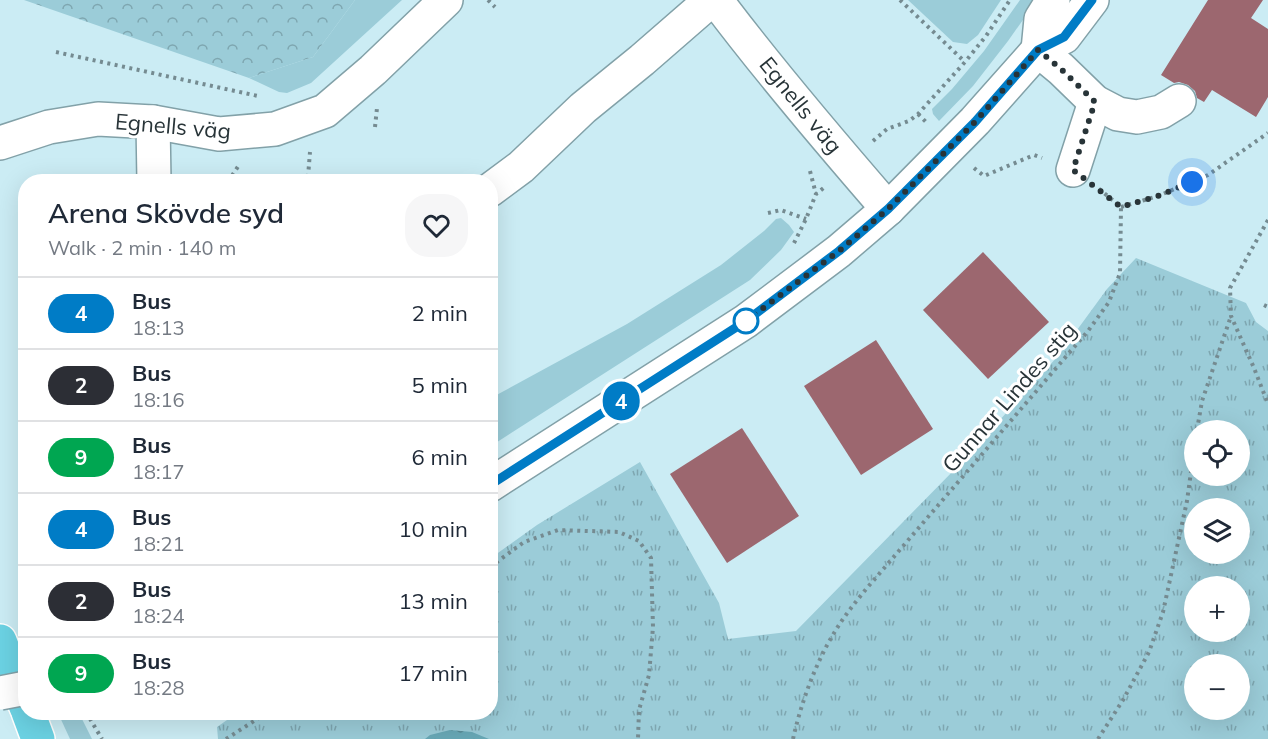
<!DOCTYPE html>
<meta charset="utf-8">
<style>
:root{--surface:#fff;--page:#f6f6f7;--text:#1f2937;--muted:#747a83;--line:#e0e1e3}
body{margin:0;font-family:Mulish,sans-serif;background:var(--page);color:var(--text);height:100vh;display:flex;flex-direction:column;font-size:22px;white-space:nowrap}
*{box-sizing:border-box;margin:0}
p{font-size:20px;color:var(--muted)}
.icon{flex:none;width:33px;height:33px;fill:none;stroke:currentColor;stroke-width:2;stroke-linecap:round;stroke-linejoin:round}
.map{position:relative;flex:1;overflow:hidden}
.sheet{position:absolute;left:18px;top:174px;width:480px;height:546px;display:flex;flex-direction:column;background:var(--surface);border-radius:24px;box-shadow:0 6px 24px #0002}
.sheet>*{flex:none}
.badge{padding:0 12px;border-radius:20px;font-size:21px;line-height:39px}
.controls{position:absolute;left:1184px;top:420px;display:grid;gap:12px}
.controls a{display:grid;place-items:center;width:66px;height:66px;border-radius:50%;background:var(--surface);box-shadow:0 6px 24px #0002;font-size:30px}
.you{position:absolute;width:30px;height:30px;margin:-15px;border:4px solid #fff;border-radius:50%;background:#1a73e8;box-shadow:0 0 0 9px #1a73e833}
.map>.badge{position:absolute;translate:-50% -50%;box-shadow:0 0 0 3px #fff}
.round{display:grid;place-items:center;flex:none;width:63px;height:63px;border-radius:24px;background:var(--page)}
.head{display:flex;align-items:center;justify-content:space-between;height:102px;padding:0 30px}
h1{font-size:28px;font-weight:600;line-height:45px}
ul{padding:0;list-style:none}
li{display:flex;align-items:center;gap:18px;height:72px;padding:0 30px;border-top:2px solid var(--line)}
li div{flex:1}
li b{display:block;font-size:22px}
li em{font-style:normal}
li .badge{min-width:66px;font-weight:700;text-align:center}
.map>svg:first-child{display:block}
.grass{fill:#9bccd8}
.forest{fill:url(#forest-crowns)}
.park{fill:url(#park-tufts);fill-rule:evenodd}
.water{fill:url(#water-ripples)}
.building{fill:#9c676f}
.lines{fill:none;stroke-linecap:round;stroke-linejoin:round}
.minor-casing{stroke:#82a1a8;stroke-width:36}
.major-casing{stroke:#fff;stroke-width:36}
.path{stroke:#758b91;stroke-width:4;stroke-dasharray:3 4.5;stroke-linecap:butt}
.minor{stroke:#fff;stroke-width:33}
.major{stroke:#6bd2e3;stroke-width:33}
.minor-bridge-casing{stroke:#82a1a8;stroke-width:36;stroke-linecap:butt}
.minor-bridge{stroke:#fff;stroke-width:33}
.line-casing{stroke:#fff;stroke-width:14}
.line{stroke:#007cc6;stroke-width:9}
.walk{stroke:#283438;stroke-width:6;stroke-dasharray:0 10.8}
.stop-dot{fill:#fff;stroke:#007cc6;stroke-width:3}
.labels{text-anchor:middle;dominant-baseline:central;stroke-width:6;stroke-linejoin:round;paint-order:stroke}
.street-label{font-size:22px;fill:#283438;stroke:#fff}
</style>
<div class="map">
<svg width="1268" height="739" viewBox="0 0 1268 739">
<defs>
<pattern id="forest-crowns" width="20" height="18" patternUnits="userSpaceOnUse" patternTransform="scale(1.5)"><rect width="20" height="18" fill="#9bccd8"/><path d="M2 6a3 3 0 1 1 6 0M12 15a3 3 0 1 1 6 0" fill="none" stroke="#7ea6b0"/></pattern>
<pattern id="park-tufts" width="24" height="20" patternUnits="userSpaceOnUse" patternTransform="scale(1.5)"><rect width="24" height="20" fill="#9bccd8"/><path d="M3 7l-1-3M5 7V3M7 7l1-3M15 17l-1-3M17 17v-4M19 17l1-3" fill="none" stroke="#7ea6b0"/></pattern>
<pattern id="water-ripples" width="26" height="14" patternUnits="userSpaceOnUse" patternTransform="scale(1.5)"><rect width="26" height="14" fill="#68a8b6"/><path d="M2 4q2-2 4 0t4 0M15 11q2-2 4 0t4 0" fill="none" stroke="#568a95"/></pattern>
</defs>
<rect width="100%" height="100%" fill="#cbecf4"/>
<g class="grass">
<polygon points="355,0 402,0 311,83 287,93 279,92 249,78 313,57"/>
<polygon points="908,0 1001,0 978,35 967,44 953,42"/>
<polygon points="1020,0 1037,0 1008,41 973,86 939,121 933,114 932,109 952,89 984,51"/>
<polygon points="781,218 789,225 794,232 781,250 750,280 491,446 491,398 627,324 721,265 764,231 776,219"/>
<polygon points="58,713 79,713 92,739 70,739"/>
</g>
<polygon class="forest" points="24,0 355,0 313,57 249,78"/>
<path class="park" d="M1136,258L1246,303L1256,322L1268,331V739H218L217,727L237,713L490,712L491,558L537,525L640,462L719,603L728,639L796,631L956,468L1058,356L1107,289ZM1194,430H1239V476H1194ZM1194,508H1239V554H1194ZM1194,586H1239V632H1194ZM1194,664H1239V710H1194Z"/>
<polygon class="water" points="450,730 472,732 489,739 425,739 430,735"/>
<g class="building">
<polygon points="1208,0 1263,0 1251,18 1268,29 1268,97 1256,117 1212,90 1204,102 1197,98 1195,91 1188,85 1179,82 1174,83 1161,75"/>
<polygon points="983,252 1049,322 988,379 923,310"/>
<polygon points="876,340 933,429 861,475 804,386"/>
<polygon points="742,428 799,516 727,563 670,474"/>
</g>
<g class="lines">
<defs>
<g id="minor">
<path d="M716,0C770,72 829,141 888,209"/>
<polyline points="1038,50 1061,69 1095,102 1118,114 1137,117 1161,112 1179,101"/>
<polyline points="1038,50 1041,19 1053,0"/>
<polyline points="153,122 154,182"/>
<polyline points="0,143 49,127 98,119 153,122 219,134 275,129 325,111 373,70 446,0"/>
<polyline points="1073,170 1095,102"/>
<polyline points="490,190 521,167 583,108 642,60 711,0"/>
<polyline points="490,485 746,321 839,251 888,209 975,121 1038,50 1064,37 1092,0"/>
</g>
<g id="major">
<polyline points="0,641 26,707"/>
<polyline points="28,712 38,739"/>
</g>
</defs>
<use href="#minor" class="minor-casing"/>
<use href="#major" class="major-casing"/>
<g class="path">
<polyline points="488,0 495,7"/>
<polyline points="900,0 965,62"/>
<polyline points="56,52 258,96"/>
<polyline points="918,114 927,123"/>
<polyline points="375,127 377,108"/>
<polyline points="873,141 887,129 909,121 918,114 965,62 986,36 1010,0"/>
<polyline points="974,168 984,176 1034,155 1042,158"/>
<polyline points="810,171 816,194"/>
<polyline points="308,177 310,152"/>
<polyline points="228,182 239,165"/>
<polyline points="1121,207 1158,196 1208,175 1268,133"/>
<polyline points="768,213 781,210 806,219"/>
<polyline points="1268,220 1230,288 1231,316 1254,368 1268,404"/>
<polyline points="794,243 806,219 816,194 826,186"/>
<polyline points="1264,305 1268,307"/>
<polyline points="1197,430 1202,401 1231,316"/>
<polyline points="490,567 524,542 558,530 619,532 639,541 651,558 653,627 649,675 639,710 638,739"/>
<polyline points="86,712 102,739"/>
<polyline points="226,739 268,712"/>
<path d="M793,739C802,699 818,656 841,622C849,610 858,599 867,588L1088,331L1109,302L1120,273L1121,207L1098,188"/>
<polyline points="1098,739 1123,700 1149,652 1163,612 1187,501 1194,450"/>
</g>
<use href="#minor" class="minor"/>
<use href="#major" class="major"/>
<defs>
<polyline id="minor-bridge" points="0,693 26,688"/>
</defs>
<use href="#minor-bridge" class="minor-bridge-casing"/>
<use href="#minor-bridge" class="minor-bridge"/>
</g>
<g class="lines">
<defs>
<polyline id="line" points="490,485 746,321 839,251 888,209 975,122 1038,50 1064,37 1092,0"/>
</defs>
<use href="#line" class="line-casing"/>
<use href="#line" class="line"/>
<polyline class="walk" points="746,321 839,251 888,209 975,122 1038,50 1061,69 1095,102 1073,170 1121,207 1158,196 1192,182"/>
</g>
<circle class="stop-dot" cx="746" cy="321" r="12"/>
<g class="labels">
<g class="street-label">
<text transform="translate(801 105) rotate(51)">Egnells väg</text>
<text transform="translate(173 126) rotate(5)">Egnells väg</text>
<text transform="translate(1009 397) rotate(-49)">Gunnar Lindes stig</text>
</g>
</g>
</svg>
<div class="controls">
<a><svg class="icon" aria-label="locate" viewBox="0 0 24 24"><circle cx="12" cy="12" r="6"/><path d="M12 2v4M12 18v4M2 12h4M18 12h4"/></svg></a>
<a><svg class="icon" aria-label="layers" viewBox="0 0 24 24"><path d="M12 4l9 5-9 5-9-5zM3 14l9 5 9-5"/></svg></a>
<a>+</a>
<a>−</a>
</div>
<div class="you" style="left:1192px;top:182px"></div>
<b class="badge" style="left:621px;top:401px;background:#007cc6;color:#fff">4</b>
<section class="sheet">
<div class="head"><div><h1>Arena Skövde syd</h1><p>Walk · 2 min · 140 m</p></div><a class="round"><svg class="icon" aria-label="heart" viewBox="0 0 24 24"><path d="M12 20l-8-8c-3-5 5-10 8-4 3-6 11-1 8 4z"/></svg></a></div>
<ul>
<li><span class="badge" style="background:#007cc6;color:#fff">4</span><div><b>Bus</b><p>18:13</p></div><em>2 min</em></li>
<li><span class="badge" style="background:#2c2e35;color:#fff">2</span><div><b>Bus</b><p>18:16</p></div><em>5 min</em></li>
<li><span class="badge" style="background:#00a651;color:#fff">9</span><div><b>Bus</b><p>18:17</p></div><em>6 min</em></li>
<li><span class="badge" style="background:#007cc6;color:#fff">4</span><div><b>Bus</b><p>18:21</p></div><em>10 min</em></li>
<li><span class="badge" style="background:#2c2e35;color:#fff">2</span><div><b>Bus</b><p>18:24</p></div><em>13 min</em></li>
<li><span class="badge" style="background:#00a651;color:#fff">9</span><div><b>Bus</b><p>18:28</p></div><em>17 min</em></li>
</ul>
</section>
</div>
